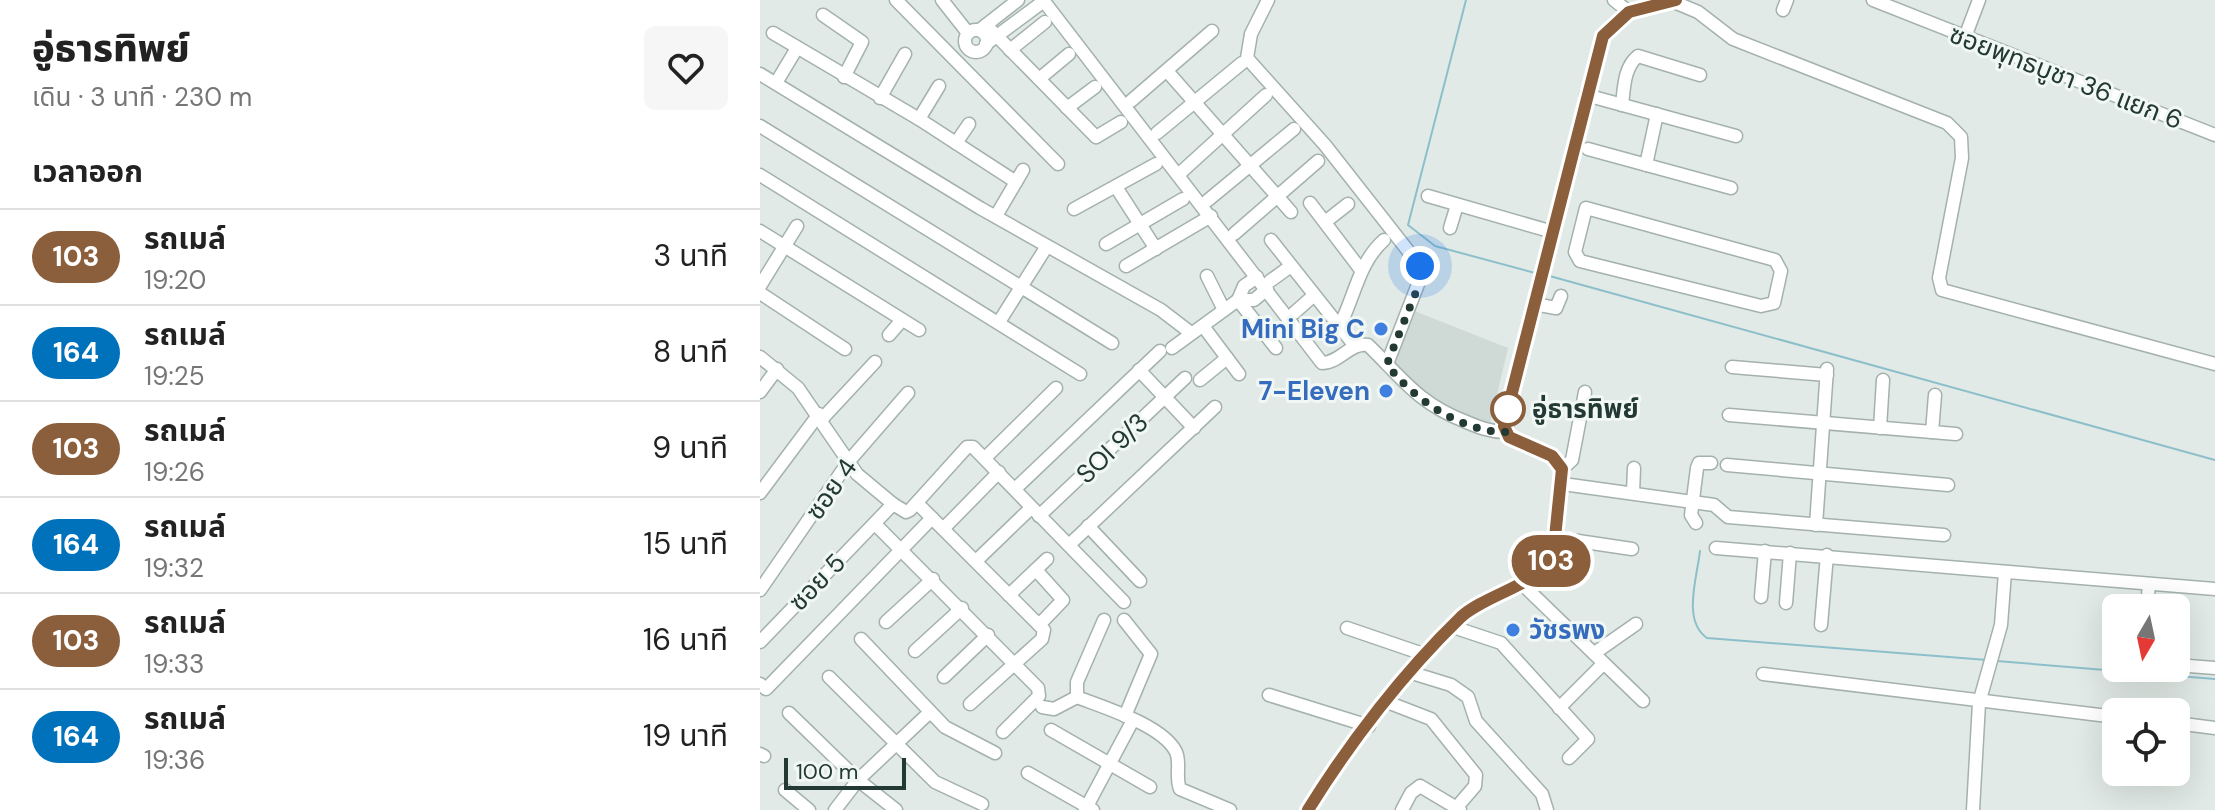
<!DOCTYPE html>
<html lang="th">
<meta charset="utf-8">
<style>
:root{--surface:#fff;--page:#f6f6f6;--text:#222;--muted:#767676;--line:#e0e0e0}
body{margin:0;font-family:"DM Sans","Noto Sans Thai",sans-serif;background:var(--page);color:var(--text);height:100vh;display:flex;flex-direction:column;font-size:30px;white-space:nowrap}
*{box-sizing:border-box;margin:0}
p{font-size:26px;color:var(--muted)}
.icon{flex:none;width:44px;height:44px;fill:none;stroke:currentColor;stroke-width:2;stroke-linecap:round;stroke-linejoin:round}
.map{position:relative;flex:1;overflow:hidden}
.details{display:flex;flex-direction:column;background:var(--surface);width:760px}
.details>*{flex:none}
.badge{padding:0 16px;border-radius:26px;font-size:28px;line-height:52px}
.needle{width:52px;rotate:189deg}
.tools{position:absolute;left:1342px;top:594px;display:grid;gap:16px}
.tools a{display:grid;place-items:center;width:88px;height:88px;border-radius:12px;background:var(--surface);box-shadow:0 8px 32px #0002;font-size:40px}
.scale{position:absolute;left:24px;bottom:20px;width:122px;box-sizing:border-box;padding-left:8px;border:4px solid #233934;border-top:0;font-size:22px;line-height:28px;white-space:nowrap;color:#233934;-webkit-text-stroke:6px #f1f7f4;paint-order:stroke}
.you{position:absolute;width:40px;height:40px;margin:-20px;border:6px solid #fff;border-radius:50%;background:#1a73e8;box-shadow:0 0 0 12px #1a73e833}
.map>.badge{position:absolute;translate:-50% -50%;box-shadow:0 0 0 4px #fff}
h2{padding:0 32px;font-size:30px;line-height:72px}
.round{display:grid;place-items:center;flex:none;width:84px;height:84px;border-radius:12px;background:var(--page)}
.headline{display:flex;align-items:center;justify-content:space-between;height:136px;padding:0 32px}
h1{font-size:38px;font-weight:800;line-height:60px}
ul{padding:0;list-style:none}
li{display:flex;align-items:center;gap:24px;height:96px;padding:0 32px;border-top:2px solid var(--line)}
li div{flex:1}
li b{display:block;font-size:30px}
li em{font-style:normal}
li .badge{min-width:88px;font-weight:700;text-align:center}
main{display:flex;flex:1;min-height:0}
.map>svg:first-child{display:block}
.built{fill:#cfdad6}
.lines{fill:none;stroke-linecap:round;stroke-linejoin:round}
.stream{stroke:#8dbfcb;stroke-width:2}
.minor-casing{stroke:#a4b1ad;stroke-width:15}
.minor{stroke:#fff;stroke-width:12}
.line-casing{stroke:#fff;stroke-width:18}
.line{stroke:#8b5e3c;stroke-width:12}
.walk{stroke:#233934;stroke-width:8;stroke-dasharray:0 14.4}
.shop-dot{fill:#3f7fe0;stroke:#f1f7f4;stroke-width:3}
.stop-dot{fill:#fff;stroke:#8b5e3c;stroke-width:4}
.labels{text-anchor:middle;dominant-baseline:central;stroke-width:6;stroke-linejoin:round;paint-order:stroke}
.street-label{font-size:26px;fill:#233934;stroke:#f1f7f4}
.shop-label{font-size:26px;font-weight:bold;fill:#366cbe;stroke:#f1f7f4;text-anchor:end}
.stop-label{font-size:26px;font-weight:bold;fill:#233934;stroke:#f1f7f4;text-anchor:start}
</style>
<main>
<section class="details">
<div class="headline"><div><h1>อู่ธารทิพย์</h1><p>เดิน · 3 นาที · 230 m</p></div><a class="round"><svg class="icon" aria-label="heart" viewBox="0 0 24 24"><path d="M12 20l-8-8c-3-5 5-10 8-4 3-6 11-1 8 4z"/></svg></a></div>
<h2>เวลาออก</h2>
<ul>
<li><span class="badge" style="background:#8b5e3c;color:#fff">103</span><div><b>รถเมล์</b><p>19:20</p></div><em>3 นาที</em></li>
<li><span class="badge" style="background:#0072bc;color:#fff">164</span><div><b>รถเมล์</b><p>19:25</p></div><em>8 นาที</em></li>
<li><span class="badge" style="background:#8b5e3c;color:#fff">103</span><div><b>รถเมล์</b><p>19:26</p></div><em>9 นาที</em></li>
<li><span class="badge" style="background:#0072bc;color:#fff">164</span><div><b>รถเมล์</b><p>19:32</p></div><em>15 นาที</em></li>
<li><span class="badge" style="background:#8b5e3c;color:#fff">103</span><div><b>รถเมล์</b><p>19:33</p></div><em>16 นาที</em></li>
<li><span class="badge" style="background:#0072bc;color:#fff">164</span><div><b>รถเมล์</b><p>19:36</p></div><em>19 นาที</em></li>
</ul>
</section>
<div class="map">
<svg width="1455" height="810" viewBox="0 0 1455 810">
<rect width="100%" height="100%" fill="#e1eae6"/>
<polygon class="built" points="652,310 748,348 729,428 666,399 631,364"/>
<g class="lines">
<g class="stream">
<polyline points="706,0 648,225 675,246 775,273"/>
<polyline points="786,275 1455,460"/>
<path d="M940,551C937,578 922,621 947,638L1227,660"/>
<polyline points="1237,661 1455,679"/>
</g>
<defs>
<g id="minor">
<polyline points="136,0 298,164"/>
<polyline points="182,0 208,33"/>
<path d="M283,0L562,363C580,363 590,342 608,345C642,378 658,403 704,421C718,427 730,432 746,432"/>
<polyline points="508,0 491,34 487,58 565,145 660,266 660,279 627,364"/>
<polyline points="854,0 869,12"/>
<polyline points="1113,0 1455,135"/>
<polyline points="914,2 938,12 973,39 1187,123 1201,137 1202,158 1179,278 1182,290 1455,364"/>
<polyline points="1023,10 1027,0"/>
<polyline points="63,15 102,42 84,77"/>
<polyline points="226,25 336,137 361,122"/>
<polyline points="221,29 258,0"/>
<circle cx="216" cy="41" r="11"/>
<polyline points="13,33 159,119 256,182"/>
<polyline points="1205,37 1219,0"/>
<polyline points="226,44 284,1"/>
<polyline points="250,50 285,22"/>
<polyline points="407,71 531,212"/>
<polyline points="0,74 220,208 401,310 431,333"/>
<polyline points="279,79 309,54"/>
<polyline points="16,83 37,48"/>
<polyline points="826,95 976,136"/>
<polyline points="120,98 145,54"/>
<polyline points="371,101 452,31"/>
<path d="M862,105C864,88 864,67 878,56L940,75"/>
<polyline points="307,108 335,87"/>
<polyline points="159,119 179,86"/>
<polyline points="0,126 352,343"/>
<polyline points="397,133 482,63"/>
<polyline points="196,143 209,124"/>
<polyline points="828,149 971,188"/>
<polyline points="886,165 897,114"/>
<polyline points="0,175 320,374"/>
<polyline points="418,175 506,95"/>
<polyline points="356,187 396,249"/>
<polyline points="668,196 793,232"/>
<polyline points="447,201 534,129"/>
<polyline points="550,203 601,270"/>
<polygon points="826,208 1015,260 1021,271 1014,303 1001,306 820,261 815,252"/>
<polyline points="314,209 396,164"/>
<polyline points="236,216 263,170"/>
<polyline points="565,222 588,204"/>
<polyline points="690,228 697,205"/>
<polyline points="0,231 159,330"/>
<polyline points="474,234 558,161"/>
<polyline points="511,240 595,346"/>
<polyline points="346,244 423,199"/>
<polyline points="366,266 451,216"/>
<polyline points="447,276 464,310"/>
<polyline points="510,281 531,266"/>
<polyline points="0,286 37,226"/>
<polyline points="0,293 85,349"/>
<polyline points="478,300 516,348"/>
<polyline points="478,300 484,286 497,277"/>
<polyline points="774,304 796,308 801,296"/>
<polyline points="534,313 552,297"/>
<polyline points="239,322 287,246"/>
<polyline points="443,326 479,374"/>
<path d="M579,327C595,297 598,263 624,240"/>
<polyline points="129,335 142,320"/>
<polyline points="412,348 478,300 494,300 507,289"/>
<polyline points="0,357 38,388 97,474 133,504 0,642"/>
<polyline points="972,367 1067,375"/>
<polyline points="379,370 434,428"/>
<polyline points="440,380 467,358"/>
<polyline points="0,392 17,369"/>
<polyline points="969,415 1196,434"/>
<polyline points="62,419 115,362"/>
<polyline points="1120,428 1123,380"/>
<polyline points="1172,432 1175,395"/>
<polyline points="225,458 296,388"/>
<polyline points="967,465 1188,485"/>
<polyline points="802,469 812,460 825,392"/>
<polyline points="803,484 954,505 968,517 1184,535"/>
<polyline points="255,489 400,351"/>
<polyline points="0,493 59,414"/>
<polyline points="873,493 874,468"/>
<polyline points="157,503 284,630 282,639 210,704"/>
<polyline points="133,504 146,512 150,510 207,447 213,447 364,602"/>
<polyline points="279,516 425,378"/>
<polyline points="936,523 931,515 937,468 939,463 951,463"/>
<polyline points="116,525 278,688 279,696 243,732"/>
<polyline points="1056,525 1067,369"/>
<polyline points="328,526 380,581"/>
<polyline points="183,529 239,472"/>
<polyline points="798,538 872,549"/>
<polyline points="309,545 455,407"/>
<polyline points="956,548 1455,589"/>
<polyline points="216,561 271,508"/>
<polyline points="276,570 303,600 279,625"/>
<polyline points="761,583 883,701"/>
<polyline points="0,590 89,461 148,393"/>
<polyline points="249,595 287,559"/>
<polyline points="1001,597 1005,551"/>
<polyline points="1026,603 1030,553"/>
<polyline points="1387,608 1389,584"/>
<path d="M344,620L317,682V697C342,707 403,725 416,752C421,763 415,777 420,789L470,810"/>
<polyline points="364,620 391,654 365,716"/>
<polyline points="126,622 173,579"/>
<polyline points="1061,625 1067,555"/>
<polyline points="693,627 741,643 828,739 809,758"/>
<polyline points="587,628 666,655"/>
<polyline points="101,639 185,727 235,753"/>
<polyline points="155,651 202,608"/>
<polyline points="836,652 876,624"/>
<polyline points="1416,665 1455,668"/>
<polyline points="652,673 691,685 708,697 716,721 782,794 787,810"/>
<polyline points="1003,674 1356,717"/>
<polyline points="69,677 175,782 222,804"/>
<polyline points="184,677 228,635"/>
<polyline points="0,684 6,689 172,518"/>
<polyline points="509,695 609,726"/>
<polyline points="627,702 671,719 716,775 715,786 697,807"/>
<polyline points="282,707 294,709 317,697"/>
<polyline points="799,708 840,667"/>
<polyline points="29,713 98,780 136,810"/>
<polyline points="1416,723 1455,728"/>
<polyline points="291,730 390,787"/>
<polyline points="0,754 4,756"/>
<polyline points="268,773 333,810"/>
<polyline points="25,790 49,810"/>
<polyline points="75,810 98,780 170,712"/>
<polyline points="325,810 373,720"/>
<path d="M548,810C590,742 644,672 701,617C726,594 776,588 793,557L802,469L792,456L749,437L745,418L843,36L869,12L916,0"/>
<polyline points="642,810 651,793 660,786 700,810"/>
<polyline points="1213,810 1219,703 1241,625 1245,572"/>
</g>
</defs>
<use href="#minor" class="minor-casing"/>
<use href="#minor" class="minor"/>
</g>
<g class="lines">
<defs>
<path id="line" d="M548,810C590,742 644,672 701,617C725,595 779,584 793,557L802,469L792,456L749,437L744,426L746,416L843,36L869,12L916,0"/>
</defs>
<use href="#line" class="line-casing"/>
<use href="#line" class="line"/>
<path class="walk" d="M660,266L658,287L627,364C651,398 703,433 746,432L749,403L748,409"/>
</g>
<g class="shop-dot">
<circle cx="621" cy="329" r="8"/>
<circle cx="626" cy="391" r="8"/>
<circle cx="753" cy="630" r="8"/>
</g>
<circle class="stop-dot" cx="748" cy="409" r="16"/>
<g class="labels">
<g class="street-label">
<text transform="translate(1306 77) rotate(21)">ซอยพุทธบูชา 36 แยก 6</text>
<text transform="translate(352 448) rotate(-44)">SOI 9/3</text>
<text transform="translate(71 489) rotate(-55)">ซอย 4</text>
<text transform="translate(57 582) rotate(-46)">ซอย 5</text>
</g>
<g class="shop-label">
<text x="605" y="329">Mini Big C</text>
<text x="610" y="391">7-Eleven</text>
<text x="769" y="630" text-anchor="start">วัชรพง</text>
</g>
<g class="stop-label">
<text x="772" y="409">อู่ธารทิพย์</text>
</g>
</g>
</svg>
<div class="tools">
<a><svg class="needle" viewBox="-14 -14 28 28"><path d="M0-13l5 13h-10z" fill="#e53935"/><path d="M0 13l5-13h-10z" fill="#767676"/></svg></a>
<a><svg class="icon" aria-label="locate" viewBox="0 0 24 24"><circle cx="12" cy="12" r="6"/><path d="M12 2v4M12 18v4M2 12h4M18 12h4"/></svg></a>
</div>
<div class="scale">100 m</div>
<div class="you" style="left:660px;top:266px"></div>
<b class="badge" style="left:791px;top:561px;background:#8b5e3c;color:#fff">103</b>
</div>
</main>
